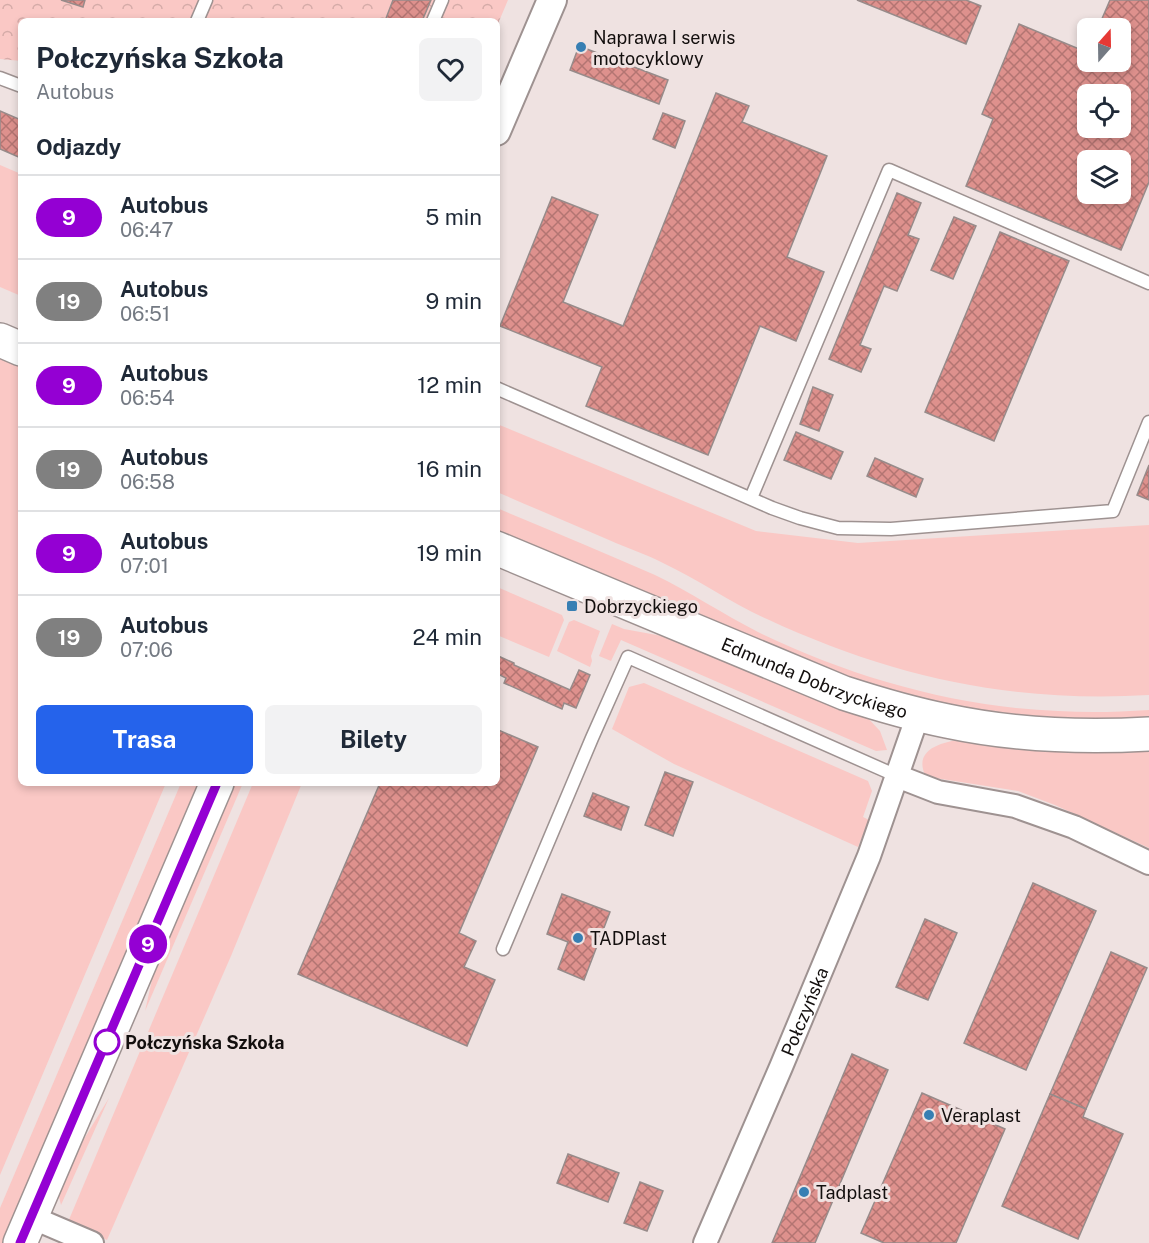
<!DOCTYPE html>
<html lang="pl">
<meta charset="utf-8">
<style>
:root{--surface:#fff;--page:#f2f2f3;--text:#1f2937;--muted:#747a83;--line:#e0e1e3;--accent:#2563eb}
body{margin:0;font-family:"Public Sans",sans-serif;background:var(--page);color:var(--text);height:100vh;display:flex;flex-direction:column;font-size:22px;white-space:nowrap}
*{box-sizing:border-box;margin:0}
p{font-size:20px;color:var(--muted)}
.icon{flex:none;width:33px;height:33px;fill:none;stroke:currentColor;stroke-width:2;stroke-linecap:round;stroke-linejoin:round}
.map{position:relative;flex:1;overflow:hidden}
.panel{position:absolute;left:18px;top:18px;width:482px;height:768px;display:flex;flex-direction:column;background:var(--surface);border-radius:9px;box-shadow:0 3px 9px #0003}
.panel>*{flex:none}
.badge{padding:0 12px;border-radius:20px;font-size:21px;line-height:39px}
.needle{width:39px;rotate:20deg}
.tools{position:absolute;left:1077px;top:18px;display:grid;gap:12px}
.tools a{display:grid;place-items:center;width:54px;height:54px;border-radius:9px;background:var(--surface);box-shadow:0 3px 9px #0003;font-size:30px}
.map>.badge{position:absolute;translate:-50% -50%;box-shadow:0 0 0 3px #fff}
h2{padding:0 18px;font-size:22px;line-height:54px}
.round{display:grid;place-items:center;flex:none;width:63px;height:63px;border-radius:9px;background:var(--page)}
.summary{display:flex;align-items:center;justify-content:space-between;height:102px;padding:0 18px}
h1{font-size:28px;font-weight:700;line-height:45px}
.cta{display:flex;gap:12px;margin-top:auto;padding:12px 18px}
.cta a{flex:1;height:69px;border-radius:9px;background:var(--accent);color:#fff;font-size:24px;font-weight:700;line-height:69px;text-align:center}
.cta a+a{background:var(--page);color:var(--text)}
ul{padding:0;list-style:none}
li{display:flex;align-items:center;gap:18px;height:84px;padding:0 18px;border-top:2px solid var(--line)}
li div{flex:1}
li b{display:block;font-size:22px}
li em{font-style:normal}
li .badge{min-width:66px;font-weight:700;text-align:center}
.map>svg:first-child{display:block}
.green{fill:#fac8c5}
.forest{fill:url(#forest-crowns)}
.building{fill:url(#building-cross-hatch);stroke:#978b8a;stroke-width:1.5;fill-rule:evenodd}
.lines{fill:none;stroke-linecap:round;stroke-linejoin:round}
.service-casing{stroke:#9e9291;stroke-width:15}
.minor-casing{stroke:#9e9291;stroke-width:26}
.tertiary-casing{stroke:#9e9291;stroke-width:32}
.secondary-casing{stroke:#9e9291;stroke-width:36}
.service{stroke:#fff;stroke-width:12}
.minor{stroke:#fff;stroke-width:22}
.tertiary{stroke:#fff;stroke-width:28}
.secondary{stroke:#fff;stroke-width:33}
.line-casing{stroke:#fff;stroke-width:14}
.line{stroke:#9400d3;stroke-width:9}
.poi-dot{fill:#377fb3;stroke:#efe2e1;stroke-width:2}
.stop-dot{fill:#fff;stroke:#9400d3;stroke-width:3}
.labels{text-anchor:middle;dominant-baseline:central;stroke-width:6;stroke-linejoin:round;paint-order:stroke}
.poi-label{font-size:18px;fill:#130f0e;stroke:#efe2e1;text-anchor:start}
.street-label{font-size:18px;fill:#130f0e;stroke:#efe2e1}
.stop-label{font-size:18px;font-weight:bold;fill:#130f0e;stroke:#efe2e1;text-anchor:start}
</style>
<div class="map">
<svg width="1149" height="1243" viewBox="0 0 1149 1243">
<defs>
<pattern id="forest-crowns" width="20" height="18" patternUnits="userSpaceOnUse" patternTransform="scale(1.5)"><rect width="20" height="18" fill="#fac8c5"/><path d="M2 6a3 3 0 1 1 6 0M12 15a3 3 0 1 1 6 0" fill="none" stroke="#d5aba8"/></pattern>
<pattern id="building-cross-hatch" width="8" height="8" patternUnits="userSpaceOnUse" patternTransform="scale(1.5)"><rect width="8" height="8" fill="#de918d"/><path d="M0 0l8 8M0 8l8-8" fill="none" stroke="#b37572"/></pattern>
</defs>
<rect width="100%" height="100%" fill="#efe2e1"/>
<g class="green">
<polygon points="0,165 21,174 21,296 0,287"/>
<polygon points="0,357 21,365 21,783 166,783 0,1175"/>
<path d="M497,424L756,531L858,543L1149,525V695C1011,703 892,677 767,619C731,603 699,580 663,563C646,554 627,548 609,540C572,524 534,508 497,492Z"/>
<path d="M497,508C549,530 603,552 655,575C690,592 723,614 758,632C851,677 955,707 1058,711C1089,713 1119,712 1149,710V721L1092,723L970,712L864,685L497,533Z"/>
<polygon points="497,587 562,615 564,620 549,657 497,635"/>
<polygon points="574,620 600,631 591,656 592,661 590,667 557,651 569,622"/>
<polygon points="612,624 624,629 673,638 866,716 880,731 887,750 876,751 621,640 611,661 599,656"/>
<polygon points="644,683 868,781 872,791 863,817 869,820 858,847 674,764 612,729 629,687"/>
<path d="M966,739L1149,748V848L1055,805L1018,791L929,777L925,775C913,748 945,741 966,739Z"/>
<polygon points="181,783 204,783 7,1243 0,1243 0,1208"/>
<polygon points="235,783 243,783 145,1011 156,962"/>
<polygon points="253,783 302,783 231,956 107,1240 68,1222"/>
<polygon points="109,1098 61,1205 58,1193 73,1157"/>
</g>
<polygon class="forest" points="0,0 508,0 497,26 496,21 21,21 21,61 0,59"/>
<g class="building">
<polygon points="61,0 85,0 83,7"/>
<polygon points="393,0 431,0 422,21 385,21"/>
<polygon points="857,0 966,0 981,6 966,44"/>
<path d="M1110,0H1149V182L1121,250L966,186L993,119L982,114L1019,24L1079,49L1085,34L1088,35V62H1120V28H1098ZM1088,94H1120V128H1088ZM1088,160H1120V194H1088Z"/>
<polygon points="579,46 668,80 659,104 570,70"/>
<polygon points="716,93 749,106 742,122 827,156 787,257 824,272 796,341 760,326 708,455 586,406 602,367 500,326 552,197 598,215 563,302 623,326"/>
<polygon points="0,111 21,120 21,158 0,149"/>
<polygon points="663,113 685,121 675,148 653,139"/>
<polygon points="897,193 921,203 908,235 919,239 897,291 884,286 860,345 871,349 861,372 829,359"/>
<polygon points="954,217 976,226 953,279 931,270"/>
<polygon points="1000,232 1069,261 994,441 925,412"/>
<polygon points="813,387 833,395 819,431 800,424"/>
<polygon points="796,432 843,452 831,479 784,460"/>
<polygon points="875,458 923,479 916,497 867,476"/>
<polygon points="1149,465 1149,500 1137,495"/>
<polygon points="496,655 514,663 514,665 570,690 579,670 590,675 576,708 564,703 562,709 504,683 506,678 496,673"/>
<polygon points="496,729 538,747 459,933 476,941 464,967 495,980 467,1046 298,974 380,783 496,783"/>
<polygon points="665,772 693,782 673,836 645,825"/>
<polygon points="593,793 629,807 621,830 584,816"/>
<polygon points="1033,883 1096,911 1026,1070 964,1043"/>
<polygon points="562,894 610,912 584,980 558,969 568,942 547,934"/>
<polygon points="925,919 957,933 928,1000 896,987"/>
<polygon points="1111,952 1147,968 1086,1109 1050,1094"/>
<polygon points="852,1054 888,1070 815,1243 772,1243"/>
<polygon points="922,1093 1005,1129 956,1243 884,1243 861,1233"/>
<polygon points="1050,1094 1086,1109 1083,1117 1123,1134 1078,1239 1002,1206"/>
<polygon points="568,1154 619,1173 608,1202 557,1183"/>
<polygon points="640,1182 663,1191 647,1231 624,1223"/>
</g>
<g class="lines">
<defs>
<g id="service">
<polyline points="197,21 206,0"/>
<polyline points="433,21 442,0"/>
<polyline points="0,78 21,86"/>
<polyline points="496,388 772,508 800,518 838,528 891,529 1113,511 1149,422"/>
<polyline points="751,498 889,170 1149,283"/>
<polyline points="503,949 592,738 628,657 897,776"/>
</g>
<g id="minor">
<polyline points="897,776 938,792 1015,806 1074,827 1149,863"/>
<polyline points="31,1217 92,1243"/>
<path id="s1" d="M705,1243L781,1067L869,856L918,715"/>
</g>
<polyline id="tertiary" points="496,131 552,0"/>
<g id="secondary">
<polyline points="0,340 21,349"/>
<path id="s2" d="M496,548L844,693C878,704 912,714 947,721C1013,735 1081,738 1149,734"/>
<polyline points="20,1243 217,783"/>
</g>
</defs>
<use href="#service" class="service-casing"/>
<use href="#minor" class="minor-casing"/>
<use href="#tertiary" class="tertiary-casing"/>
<use href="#secondary" class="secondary-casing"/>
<use href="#service" class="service"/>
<use href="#minor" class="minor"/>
<use href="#tertiary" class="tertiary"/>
<use href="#secondary" class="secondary"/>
</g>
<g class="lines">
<defs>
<polyline id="line" points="20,1243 217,783"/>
</defs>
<use href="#line" class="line-casing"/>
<use href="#line" class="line"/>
</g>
<g class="poi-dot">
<circle cx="581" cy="47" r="6"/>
<rect x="566" y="600" width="12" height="12" rx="3"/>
<circle cx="578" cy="938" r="6"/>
<circle cx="929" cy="1115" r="6"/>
<circle cx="804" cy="1192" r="6"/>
</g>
<circle class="stop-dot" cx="107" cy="1042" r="12"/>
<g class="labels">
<g class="poi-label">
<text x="593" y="37">Naprawa I serwis<tspan x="593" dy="21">motocyklowy</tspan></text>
<text x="584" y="606">Dobrzyckiego</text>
<text x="590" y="938">TADPlast</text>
<text x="941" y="1115">Veraplast</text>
<text x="816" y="1192">Tadplast</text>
</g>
<g class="street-label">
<text stroke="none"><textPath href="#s2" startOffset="344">Edmunda Dobrzyckiego</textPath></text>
<text stroke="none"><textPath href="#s1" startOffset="252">Połczyńska</textPath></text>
</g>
<g class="stop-label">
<text x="125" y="1042">Połczyńska Szkoła</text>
</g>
</g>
</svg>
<div class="tools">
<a><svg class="needle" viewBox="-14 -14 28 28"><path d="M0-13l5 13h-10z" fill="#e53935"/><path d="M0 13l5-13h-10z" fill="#747a83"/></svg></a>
<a><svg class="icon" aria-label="locate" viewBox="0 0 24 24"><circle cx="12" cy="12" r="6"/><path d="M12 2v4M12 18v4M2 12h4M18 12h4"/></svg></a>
<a><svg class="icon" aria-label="layers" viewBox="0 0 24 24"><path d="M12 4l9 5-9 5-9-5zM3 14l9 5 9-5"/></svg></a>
</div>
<b class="badge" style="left:148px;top:944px;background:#9400d3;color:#fff">9</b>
<section class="panel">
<div class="summary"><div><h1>Połczyńska Szkoła</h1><p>Autobus</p></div><a class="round"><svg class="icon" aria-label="heart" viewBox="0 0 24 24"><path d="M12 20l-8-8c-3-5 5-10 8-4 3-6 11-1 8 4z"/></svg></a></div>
<h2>Odjazdy</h2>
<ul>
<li><span class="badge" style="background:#9400d3;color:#fff">9</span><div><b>Autobus</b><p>06:47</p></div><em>5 min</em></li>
<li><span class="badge" style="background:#808080;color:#fff">19</span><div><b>Autobus</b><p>06:51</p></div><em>9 min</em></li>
<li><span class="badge" style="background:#9400d3;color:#fff">9</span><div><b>Autobus</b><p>06:54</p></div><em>12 min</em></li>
<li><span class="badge" style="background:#808080;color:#fff">19</span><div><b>Autobus</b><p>06:58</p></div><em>16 min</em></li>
<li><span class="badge" style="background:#9400d3;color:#fff">9</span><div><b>Autobus</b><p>07:01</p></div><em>19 min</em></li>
<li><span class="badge" style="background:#808080;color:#fff">19</span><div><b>Autobus</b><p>07:06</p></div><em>24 min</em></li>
</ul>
<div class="cta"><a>Trasa</a><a>Bilety</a></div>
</section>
</div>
